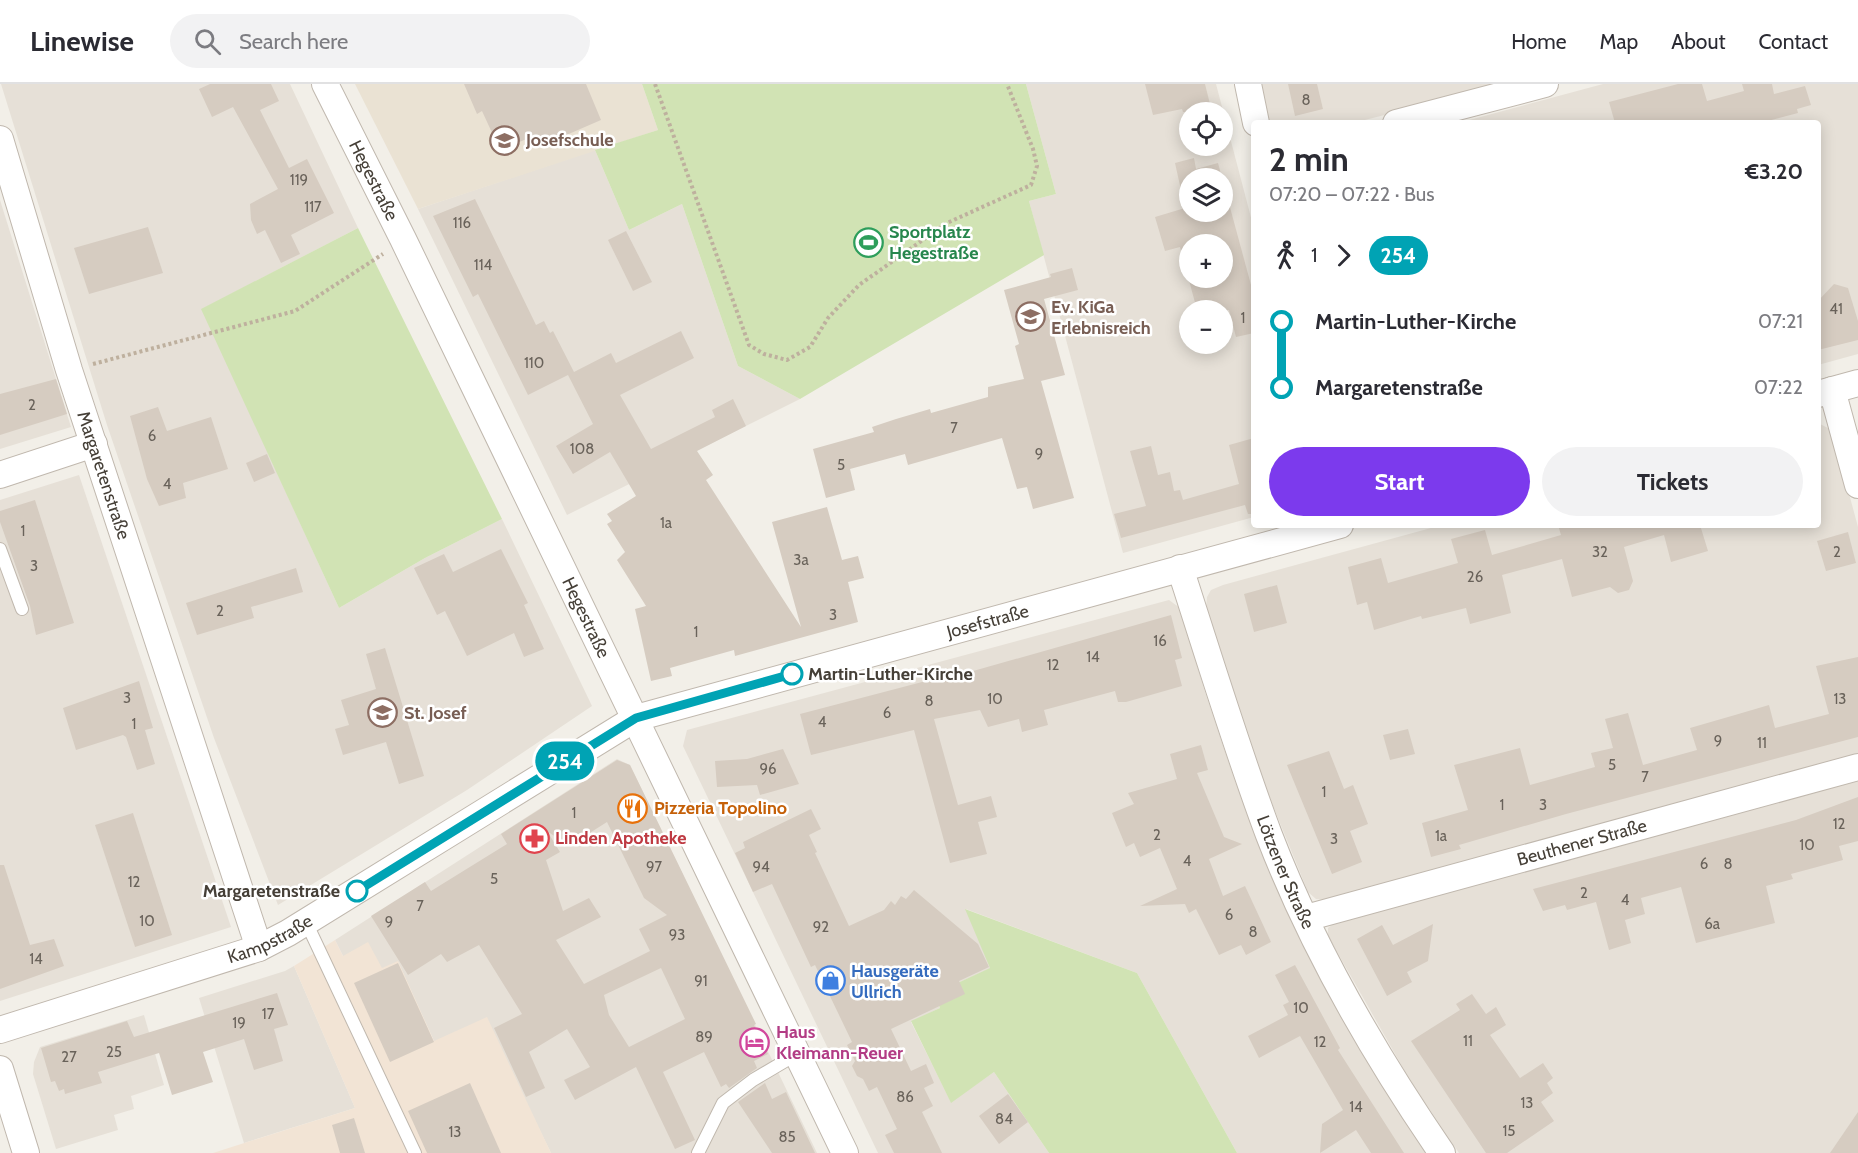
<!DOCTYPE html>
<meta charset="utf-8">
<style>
:root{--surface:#fff;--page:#f2f2f3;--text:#2b2b33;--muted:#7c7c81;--line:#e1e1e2;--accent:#7c3aed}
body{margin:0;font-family:Cabin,sans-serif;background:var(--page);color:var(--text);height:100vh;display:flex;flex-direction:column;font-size:22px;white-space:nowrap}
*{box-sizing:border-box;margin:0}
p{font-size:20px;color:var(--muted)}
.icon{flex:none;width:33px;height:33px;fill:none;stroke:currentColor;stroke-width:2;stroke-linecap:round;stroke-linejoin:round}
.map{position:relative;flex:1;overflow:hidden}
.drawer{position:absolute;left:1251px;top:36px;width:570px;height:408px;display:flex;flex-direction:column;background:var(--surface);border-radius:6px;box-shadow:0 3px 15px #0003}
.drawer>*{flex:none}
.badge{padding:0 12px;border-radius:20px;font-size:21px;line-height:39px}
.buttons{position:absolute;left:1179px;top:18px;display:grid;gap:12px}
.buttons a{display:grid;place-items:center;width:54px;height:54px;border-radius:50%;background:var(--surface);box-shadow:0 3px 15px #0003;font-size:30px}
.map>.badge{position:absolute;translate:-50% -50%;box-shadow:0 0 0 3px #fff}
.legs{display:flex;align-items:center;gap:9px;height:66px;padding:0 18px;font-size:20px}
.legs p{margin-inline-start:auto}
.summary{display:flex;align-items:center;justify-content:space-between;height:102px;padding:0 18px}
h1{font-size:33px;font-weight:700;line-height:45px}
.primary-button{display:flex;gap:12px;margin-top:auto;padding:12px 18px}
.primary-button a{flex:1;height:69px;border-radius:36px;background:var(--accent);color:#fff;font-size:24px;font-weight:700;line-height:69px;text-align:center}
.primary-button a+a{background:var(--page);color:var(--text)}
ul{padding:0 18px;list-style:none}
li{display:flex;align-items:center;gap:21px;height:66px;font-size:22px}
li i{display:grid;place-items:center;width:9px;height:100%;margin:0 8px;background:currentColor}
li i::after{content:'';width:15px;height:15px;margin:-8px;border:4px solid;border-radius:50%;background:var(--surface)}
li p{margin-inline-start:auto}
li:first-child i{background:linear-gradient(#0000 50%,currentColor 0)}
li:last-child i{background:linear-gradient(currentColor 50%,#0000 0)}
header{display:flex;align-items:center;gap:36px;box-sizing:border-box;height:84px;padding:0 30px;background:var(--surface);border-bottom:2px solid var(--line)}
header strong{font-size:28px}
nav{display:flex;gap:33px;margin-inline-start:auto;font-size:21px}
.search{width:420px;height:54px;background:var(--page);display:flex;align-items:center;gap:15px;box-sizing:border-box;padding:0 21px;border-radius:33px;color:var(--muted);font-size:22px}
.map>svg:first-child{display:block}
.residential{fill:#e6e0d7;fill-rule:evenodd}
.commercial{fill:#f2e4d5}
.education{fill:#eae2d3}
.green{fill:#d1e3b4}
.building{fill:#d6ccc1;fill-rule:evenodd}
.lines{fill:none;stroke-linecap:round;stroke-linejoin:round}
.service-casing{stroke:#c0b8ae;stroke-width:14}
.minor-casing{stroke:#c0b8ae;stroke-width:28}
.path{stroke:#beb09e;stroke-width:4;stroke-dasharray:3 3;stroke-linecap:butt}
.service{stroke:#fff;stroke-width:12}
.minor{stroke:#fff;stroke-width:26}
.line-1-casing{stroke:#fff;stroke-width:14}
.line-1{stroke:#00a3b4;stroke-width:9}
.stop-1-dot{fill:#fff;stroke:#00a3b4;stroke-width:3}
.labels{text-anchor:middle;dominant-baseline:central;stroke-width:5;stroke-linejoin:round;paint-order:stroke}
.number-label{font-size:15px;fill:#69625a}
.education-label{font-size:18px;font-weight:bold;fill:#785e54;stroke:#fff;text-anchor:start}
.street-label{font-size:18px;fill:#453f37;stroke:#fff}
.leisure-label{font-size:18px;font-weight:bold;fill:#27864d;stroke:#fff;text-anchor:start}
.stop-label{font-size:18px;font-weight:bold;fill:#453f37;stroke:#fff;text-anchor:start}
.food-label{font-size:18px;font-weight:bold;fill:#c56008;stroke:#fff;text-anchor:start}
.health-label{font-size:18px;font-weight:bold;fill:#be3a42;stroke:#fff;text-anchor:start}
.shop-label{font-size:18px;font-weight:bold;fill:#366cbe;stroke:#fff;text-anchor:start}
.hotel-label{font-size:18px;font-weight:bold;fill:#b23c85;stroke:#fff;text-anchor:start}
</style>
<header>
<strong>Linewise</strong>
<div class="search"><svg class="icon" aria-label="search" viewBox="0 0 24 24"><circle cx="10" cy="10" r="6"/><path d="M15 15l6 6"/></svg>Search here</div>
<nav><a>Home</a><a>Map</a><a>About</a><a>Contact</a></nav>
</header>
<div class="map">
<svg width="1858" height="1069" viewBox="0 0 1858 1069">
<rect width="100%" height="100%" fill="#f2efe8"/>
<g class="residential">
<polygon points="1,0 290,0 358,144 202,225 339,524 425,474 502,435 592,622 467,706 278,821 214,654 107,341"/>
<path d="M1026,0H1216L1254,145V433L1123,469L1029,117L1056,110ZM1190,28H1222V62H1190ZM1190,94H1222V128H1190ZM1190,160H1222V194H1190ZM1190,226H1222V260H1190Z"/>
<polygon points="1259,0 1507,0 1353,39 1269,39"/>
<polygon points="1603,0 1858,0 1858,270 1818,281 1818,39 1458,39"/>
<polygon points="595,66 629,146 682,120 738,282 800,315 567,431 418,125"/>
<polygon points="0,116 71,343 0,365"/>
<polygon points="1818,339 1828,344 1834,354 1858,443 1858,672 1328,816 1316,815 1308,808 1254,675 1206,525 1207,513 1211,506 1223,501 1442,441 1818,441"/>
<polygon points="79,391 231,843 0,917 0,416"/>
<polygon points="1169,516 1180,524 1205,608 1235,697 1266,775 1428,1069 1237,1069 1137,889 966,825 991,884 934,910 940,924 911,938 951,1018 994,988 1049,1069 878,1069 683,662 687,646"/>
<polygon points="617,675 630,681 817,1069 551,1069 525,1016 434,957 398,878 382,885 343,872 335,856"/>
<polygon points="1858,697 1858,1069 1459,1069 1411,998 1328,852 1328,844 1333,840"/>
<polygon points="294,882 355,1024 244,1059 199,914 285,887"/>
<polygon points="144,931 164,1001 131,1012 134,1025 114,1031 118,1046 56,1065 33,990 34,978 40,963"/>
</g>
<polygon class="commercial" points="335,856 343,872 368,858 382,884 398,877 434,957 487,933 551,1069 213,1069 355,1024 294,882"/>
<polygon class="education" points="355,0 642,0 658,46 418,125"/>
<g class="green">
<polygon points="642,0 1026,0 1056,110 1029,117 1044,171 800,315 738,282 682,120 629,146 595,66 658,46"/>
<polygon points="358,144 502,435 425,474 339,524 201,225"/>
<polygon points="965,825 1137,889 1237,1069 1049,1069 994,988 951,1019 911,937 940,924 934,910 990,884"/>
</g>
<g class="building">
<polygon points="210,0 271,0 279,17 260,26 289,84 307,75 334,129 291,151 300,170 281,179 265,146 257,150 251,136 250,120 278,105 233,23 212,33 199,5"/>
<polygon points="464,0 586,0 601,36 541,62 536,51 500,66 482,27 477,30"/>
<polygon points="1145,0 1205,0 1212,28 1183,28 1182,25 1153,31"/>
<polygon points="1288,0 1317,0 1323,25 1295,32"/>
<polygon points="1678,0 1702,0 1707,17 1744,7 1742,0 1772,0 1774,10 1805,2 1811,21 1797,25 1798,29 1760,39 1615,39 1609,18"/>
<path d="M1194,74L1196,85L1218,79L1254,212V249L1236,253L1229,226H1197L1180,163L1165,167L1155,133L1185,124L1175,79ZM1190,94H1222V128H1190ZM1190,160H1222V194H1190Z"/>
<polygon points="475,115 536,241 544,237 550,249 553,247 574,288 611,269 616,279 681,247 694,274 620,311 651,365 715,333 712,326 733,315 746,342 697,367 713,391 706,396 801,543 772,438 827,423 842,476 858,472 864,494 848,498 858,538 735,572 734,566 670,584 672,592 651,597 635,525 646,522 617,476 625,468 607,440 612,437 607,430 636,412 610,368 573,390 556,362 593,340 568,291 528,311 478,210 473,213 433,132"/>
<polygon points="148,143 163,189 89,210 74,164"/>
<polygon points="626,147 652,198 633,207 608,156"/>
<polygon points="1072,184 1078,206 1044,215 1065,291 1041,297 1074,414 1033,425 1027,403 1017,405 1002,354 908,381 905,370 850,385 855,406 826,414 813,365 874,348 872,343 896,335 930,325 931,329 988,313 988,303 1024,295 1015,262 1019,260 1004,206 1051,193 1050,190"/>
<polygon points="1834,200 1848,204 1858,237 1858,256 1818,266 1818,217"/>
<polygon points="56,295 67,330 0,351 0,310"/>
<polygon points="158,323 167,347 211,333 228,385 183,399 186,414 159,422 147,395 130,332"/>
<polygon points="1254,354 1254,430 1248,430 1245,421 1121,454 1114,430 1146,422 1130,367 1151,362 1158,391 1170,388 1174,407 1180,406 1183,416 1239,400 1229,361"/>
<polygon points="267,370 275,389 254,398 246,379"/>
<polygon points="35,416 74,539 36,551 30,522 0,438 0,427"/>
<polygon points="1558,441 1700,441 1708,467 1671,478 1664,451 1624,463 1633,497 1629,506 1618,509 1610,503 1572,513 1562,475 1502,491 1511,529 1470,540 1466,524 1422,535 1421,532 1374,546 1367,518 1357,521 1348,483 1381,474 1388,499 1458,479 1451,455 1485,446 1492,471 1561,451"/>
<polygon points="1848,448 1856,479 1826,487 1817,457"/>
<polygon points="501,465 528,519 524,521 544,565 524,573 514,549 467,572 445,527 437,531 414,484 444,470 453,488"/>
<polygon points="296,484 303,508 251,523 254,534 197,551 186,519"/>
<polygon points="1277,501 1287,539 1254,548 1244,510"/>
<polygon points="1171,531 1182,574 1175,576 1182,602 1126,618 1118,618 1115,607 1044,626 1048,641 1022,648 1019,635 988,643 980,626 934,635 958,721 991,712 997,733 978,738 987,770 950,779 914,646 811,671 800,630 945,592 945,595"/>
<polygon points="385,564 424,692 399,700 386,658 343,671 335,645 349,641 341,616 376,605 366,570"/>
<polygon points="1858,573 1858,653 1566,730 1459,761 1461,765 1431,773 1422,739 1468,726 1454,681 1520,664 1530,701 1595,683 1591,669 1613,664 1605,635 1628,629 1643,681 1697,666 1690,644 1735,631 1769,621 1775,644 1829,630 1816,582"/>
<polygon points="139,597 153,644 145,646 155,680 137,686 126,653 123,651 76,666 63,624"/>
<polygon points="1408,645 1415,670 1390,676 1383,651"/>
<polygon points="1201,661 1208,686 1197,689 1224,753 1242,760 1209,775 1223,812 1245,802 1271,858 1246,871 1241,861 1219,871 1196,825 1189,829 1185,820 1140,822 1177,805 1160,764 1140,773 1134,759 1126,763 1112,729 1134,720 1128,709 1177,695 1170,670"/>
<polygon points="783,665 799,700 760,711 757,701 717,703 715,677 747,675"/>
<polygon points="1329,667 1344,705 1353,701 1368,740 1350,747 1362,778 1332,790 1287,681"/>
<path d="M617,676L630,681L756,940L754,941L768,970L754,977L757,984L729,1004L726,1000L721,1003L704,968L663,988L695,1056L675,1065L636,983L575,1016L564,996L590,983L567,945L529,968L545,1004L526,1013L494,944L522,930L479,861L447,878L441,870L408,891L371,832L425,798L431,807L507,760L501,750ZM607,738L644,814L667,831L639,845L650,867L584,900L556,856L601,833L589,814L563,827L546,776L560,768L547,747L569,762ZM661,884L685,935L629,963L609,931L604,911Z"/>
<polygon points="1858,713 1858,757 1839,762 1843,776 1791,790 1793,795 1766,802 1775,839 1696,859 1681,803 1641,814 1645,830 1625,836 1631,859 1609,866 1596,818 1567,826 1565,821 1543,827 1533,805 1796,736"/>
<polygon points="811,725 821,745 809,751 817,768 815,769 849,842 884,826 891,817 895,821 901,812 906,815 914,806 978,860 989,883 959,897 965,910 891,945 911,987 926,980 934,999 924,1004 933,1022 922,1028 942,1069 894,1069 885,1051 897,1045 877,1003 869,1007 863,995 857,992 852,982 855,977 847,961 852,958 815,881 811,883 772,800 753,808 735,769 745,764 743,758"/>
<polygon points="133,729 172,851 135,863 95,741"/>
<polygon points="0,781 4,781 30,861 54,855 64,882 0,905"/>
<polygon points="1433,840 1428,877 1407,888 1412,898 1387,912 1357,855 1382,841 1393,861"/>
<polygon points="398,879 434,958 390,978 354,899"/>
<polygon points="1295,881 1340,964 1338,966 1404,1069 1371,1069 1356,1046 1320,1069 1322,1040 1343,1026 1300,952 1259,974 1248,952 1288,931 1283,921 1289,918 1275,891"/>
<polygon points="277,909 288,941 274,945 283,977 254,986 244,955 203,968 213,998 172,1011 159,969 98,988 102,999 65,1010 64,1005 59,1007 55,997 51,998 41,964 127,937 134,953"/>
<polygon points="1472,910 1486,930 1496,923 1506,941 1490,951 1520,994 1543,979 1553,994 1547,999 1553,1009 1541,1018 1554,1037 1507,1069 1486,1069 1411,957 1460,926 1456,920"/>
<polygon points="470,999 501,1069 427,1069 408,1027"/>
<polygon points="765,999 772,1015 786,1008 815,1069 772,1069 738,1018"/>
<polygon points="1008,1010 1028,1038 999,1060 979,1032"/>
<polygon points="1858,1028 1858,1069 1830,1069"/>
<polygon points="354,1034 365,1069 340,1069 332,1041"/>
</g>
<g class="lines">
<defs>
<g id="service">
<polyline points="0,465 22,525"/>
<polyline points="306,838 415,1069"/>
<polyline points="698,1069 723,1019 753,996 797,970"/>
</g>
<g id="minor">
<path id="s1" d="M325,0L403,155L845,1069"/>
<polyline points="1248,0 1256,39"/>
<polyline points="1396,39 1545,0"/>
<path id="s2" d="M0,55L69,286L259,864"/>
<polyline points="1832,306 1858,401"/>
<polyline points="1818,310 1858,299"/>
<polyline points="0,391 94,360"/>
<path id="s3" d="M1180,484C1209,573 1236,663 1269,751C1312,863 1374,970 1442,1069"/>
<path id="s4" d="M1306,834L1858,683"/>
<path id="s5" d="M0,946L259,864L288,849L636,634L1340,441"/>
<polyline points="0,985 26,1069"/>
</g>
</defs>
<use href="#service" class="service-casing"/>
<use href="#minor" class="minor-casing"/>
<g class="path">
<polyline points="655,0 749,261 764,270 787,276 810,263 828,234 859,201 947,139 1031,101 1037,82 1033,65 1007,0"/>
<polyline points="93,280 295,227 383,170"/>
</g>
<use href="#service" class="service"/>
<use href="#minor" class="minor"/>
</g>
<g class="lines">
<defs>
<polyline id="line-1" points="357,807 636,634 792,590"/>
</defs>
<use href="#line-1" class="line-1-casing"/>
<use href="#line-1" class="line-1"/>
</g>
<defs>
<symbol id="school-ring" viewBox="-11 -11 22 22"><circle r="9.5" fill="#fff" stroke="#8d6e63" stroke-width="1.5"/><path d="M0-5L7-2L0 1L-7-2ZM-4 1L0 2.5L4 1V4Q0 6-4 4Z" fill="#8d6e63"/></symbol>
<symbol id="stadium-ring" viewBox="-11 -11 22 22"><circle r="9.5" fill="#fff" stroke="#2e9e5b" stroke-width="1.5"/><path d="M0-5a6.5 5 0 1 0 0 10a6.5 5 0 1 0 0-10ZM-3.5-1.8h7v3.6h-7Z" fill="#2e9e5b"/></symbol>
<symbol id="restaurant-ring" viewBox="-11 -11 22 22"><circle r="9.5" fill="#fff" stroke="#e8710a" stroke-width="1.5"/><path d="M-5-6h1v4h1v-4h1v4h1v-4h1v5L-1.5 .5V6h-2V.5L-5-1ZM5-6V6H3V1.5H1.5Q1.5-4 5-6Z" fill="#e8710a"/></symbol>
<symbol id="pharmacy-ring" viewBox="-11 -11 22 22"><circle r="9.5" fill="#fff" stroke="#e0444e" stroke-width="1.5"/><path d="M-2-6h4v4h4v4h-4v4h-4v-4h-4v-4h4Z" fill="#e0444e"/></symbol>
<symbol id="shop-ring" viewBox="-11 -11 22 22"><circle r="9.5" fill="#fff" stroke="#3f7fe0" stroke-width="1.5"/><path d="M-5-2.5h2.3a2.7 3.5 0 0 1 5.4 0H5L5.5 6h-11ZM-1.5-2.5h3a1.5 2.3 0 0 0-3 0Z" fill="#3f7fe0"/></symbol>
<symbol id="hotel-ring" viewBox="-11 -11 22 22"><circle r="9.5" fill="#fff" stroke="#d1479c" stroke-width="1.5"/><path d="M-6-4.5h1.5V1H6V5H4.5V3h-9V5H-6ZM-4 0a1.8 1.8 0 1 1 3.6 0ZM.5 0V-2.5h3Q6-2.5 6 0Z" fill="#d1479c"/></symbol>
</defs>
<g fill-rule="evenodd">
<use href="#school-ring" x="488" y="40" width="33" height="33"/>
<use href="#stadium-ring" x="852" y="142" width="33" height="33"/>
<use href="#school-ring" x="1014" y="216" width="33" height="33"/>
<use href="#school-ring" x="366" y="612" width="33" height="33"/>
<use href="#restaurant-ring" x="616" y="708" width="33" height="33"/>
<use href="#pharmacy-ring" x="518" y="738" width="33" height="33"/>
<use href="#shop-ring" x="814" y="880" width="33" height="33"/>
<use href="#hotel-ring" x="738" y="942" width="33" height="33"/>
</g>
<g class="stop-1-dot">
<circle cx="792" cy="590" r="10"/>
<circle cx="357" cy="807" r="10"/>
</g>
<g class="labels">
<g class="number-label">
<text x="1306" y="16">8</text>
<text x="299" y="96">119</text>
<text x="313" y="123">117</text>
<text x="462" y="139">116</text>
<text x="483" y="181">114</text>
<text x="1836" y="225">41</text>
<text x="1243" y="234">1</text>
<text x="534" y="279">110</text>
<text x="32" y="321">2</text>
<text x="954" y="344">7</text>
<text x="152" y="352">6</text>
<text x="582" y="365">108</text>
<text x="1039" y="370">9</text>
<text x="841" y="381">5</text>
<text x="167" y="400">4</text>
<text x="666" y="439">1a</text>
<text x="23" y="447">1</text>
<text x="1600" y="468">32</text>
<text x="1837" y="468">2</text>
<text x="801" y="476">3a</text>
<text x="34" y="482">3</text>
<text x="1475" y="493">26</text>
<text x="220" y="527">2</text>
<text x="833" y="531">3</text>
<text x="696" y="548">1</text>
<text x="1160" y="557">16</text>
<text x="1093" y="573">14</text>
<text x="1053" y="581">12</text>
<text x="127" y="614">3</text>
<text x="995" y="615">10</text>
<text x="1840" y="615">13</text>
<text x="929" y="617">8</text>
<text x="887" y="629">6</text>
<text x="822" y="638">4</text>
<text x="134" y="640">1</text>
<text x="1718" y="657">9</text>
<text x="1762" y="659">11</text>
<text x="1612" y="681">5</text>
<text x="768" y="685">96</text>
<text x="1645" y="693">7</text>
<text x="1324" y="708">1</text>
<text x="1502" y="721">1</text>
<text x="1543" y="721">3</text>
<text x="574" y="729">1</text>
<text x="1839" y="740">12</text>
<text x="1157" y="751">2</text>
<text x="1441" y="752">1a</text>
<text x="1334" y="755">3</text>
<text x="1807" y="761">10</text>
<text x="1187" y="777">4</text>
<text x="1704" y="780">6</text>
<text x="1728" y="780">8</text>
<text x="654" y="783">97</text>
<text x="761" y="783">94</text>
<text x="494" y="795">5</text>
<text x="134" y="798">12</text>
<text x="1584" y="809">2</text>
<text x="1625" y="816">4</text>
<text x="420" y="822">7</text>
<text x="1229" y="831">6</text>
<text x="147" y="837">10</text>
<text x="389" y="838">9</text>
<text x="1712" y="840">6a</text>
<text x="821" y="843">92</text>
<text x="1253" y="848">8</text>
<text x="677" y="851">93</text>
<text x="36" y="875">14</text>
<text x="701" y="897">91</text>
<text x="1301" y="924">10</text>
<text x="268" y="930">17</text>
<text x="239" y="939">19</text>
<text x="704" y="953">89</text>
<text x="1468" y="957">11</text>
<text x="1320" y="958">12</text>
<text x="114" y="968">25</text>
<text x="69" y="973">27</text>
<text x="905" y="1013">86</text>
<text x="1527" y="1019">13</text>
<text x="1356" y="1023">14</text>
<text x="1004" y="1035">84</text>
<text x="1509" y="1047">15</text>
<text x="455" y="1048">13</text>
<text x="787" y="1053">85</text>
</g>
<g class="education-label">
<text x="526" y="56">Josefschule</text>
<text x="1051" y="223">Ev. KiGa<tspan x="1051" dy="21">Erlebnisreich</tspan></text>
<text x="404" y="629">St. Josef</text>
</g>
<g class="street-label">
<text stroke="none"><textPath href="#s1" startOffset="108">Hegestraße</textPath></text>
<text stroke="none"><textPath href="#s2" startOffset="352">Margaretenstraße</textPath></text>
<text stroke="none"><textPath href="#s1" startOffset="594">Hegestraße</textPath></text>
<text stroke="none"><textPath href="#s5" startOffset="1078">Josefstraße</textPath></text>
<text stroke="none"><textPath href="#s4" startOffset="286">Beuthener Straße</textPath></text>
<text stroke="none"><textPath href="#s3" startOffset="322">Lötzener Straße</textPath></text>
<text stroke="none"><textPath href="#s5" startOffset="285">Kampstraße</textPath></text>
</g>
<g class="leisure-label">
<text x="889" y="148">Sportplatz<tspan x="889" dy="21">Hegestraße</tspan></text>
</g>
<g class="stop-label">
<text x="808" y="590">Martin-Luther-Kirche</text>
<text x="340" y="807" text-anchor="end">Margaretenstraße</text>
</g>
<g class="food-label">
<text x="654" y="724">Pizzeria Topolino</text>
</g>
<g class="health-label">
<text x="555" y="754">Linden Apotheke</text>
</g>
<g class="shop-label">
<text x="851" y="887">Hausgeräte<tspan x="851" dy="21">Ullrich</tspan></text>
</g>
<g class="hotel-label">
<text x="776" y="948">Haus<tspan x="776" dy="21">Kleimann-Reuer</tspan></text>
</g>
</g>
</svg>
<div class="buttons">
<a><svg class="icon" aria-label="locate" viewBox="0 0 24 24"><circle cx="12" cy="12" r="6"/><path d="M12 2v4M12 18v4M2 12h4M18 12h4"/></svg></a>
<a><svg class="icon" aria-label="layers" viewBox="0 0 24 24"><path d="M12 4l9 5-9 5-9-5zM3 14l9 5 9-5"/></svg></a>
<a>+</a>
<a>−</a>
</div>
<b class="badge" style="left:565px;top:677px;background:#00a3b4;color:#fff">254</b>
<section class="drawer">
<div class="summary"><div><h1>2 min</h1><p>07:20 – 07:22 · Bus</p></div><b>€3.20</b></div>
<div class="legs"><svg class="icon" aria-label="walk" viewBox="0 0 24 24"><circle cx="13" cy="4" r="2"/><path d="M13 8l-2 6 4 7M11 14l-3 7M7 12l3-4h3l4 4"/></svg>1<svg class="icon" aria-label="forward" viewBox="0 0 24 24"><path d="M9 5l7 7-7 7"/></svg><b class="badge" style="background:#00a3b4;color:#fff">254</b></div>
<ul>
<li><i style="color:#00a3b4"></i><b>Martin-Luther-Kirche</b><p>07:21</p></li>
<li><i style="color:#00a3b4"></i><b>Margaretenstraße</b><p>07:22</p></li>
</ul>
<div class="primary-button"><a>Start</a><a>Tickets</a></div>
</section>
</div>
